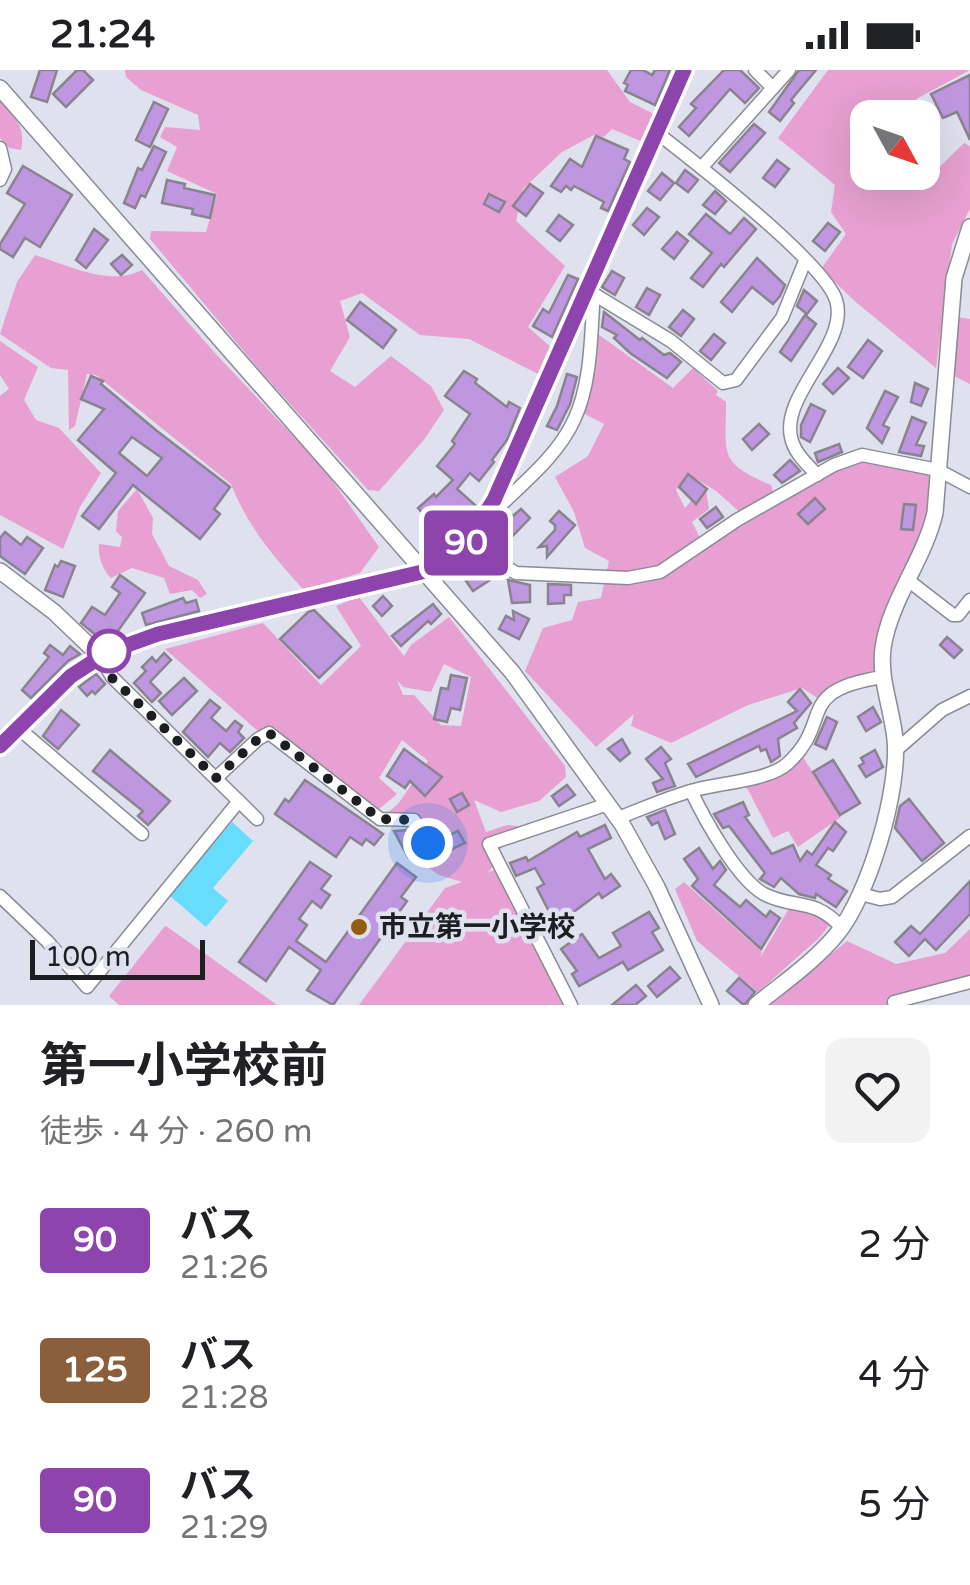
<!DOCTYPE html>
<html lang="ja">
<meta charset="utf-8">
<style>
:root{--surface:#fff;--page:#f2f2f2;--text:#202124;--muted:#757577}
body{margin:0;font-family:"Varela Round","Noto Sans JP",sans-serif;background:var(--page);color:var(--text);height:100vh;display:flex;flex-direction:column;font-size:38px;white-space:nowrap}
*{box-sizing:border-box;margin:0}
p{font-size:32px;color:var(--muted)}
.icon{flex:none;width:55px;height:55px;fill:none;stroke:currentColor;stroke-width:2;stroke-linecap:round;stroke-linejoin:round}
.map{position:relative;height:935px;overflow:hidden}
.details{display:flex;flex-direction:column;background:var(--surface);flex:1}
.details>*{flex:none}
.badge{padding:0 20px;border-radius:8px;font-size:35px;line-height:65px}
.needle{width:65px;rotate:130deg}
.fabs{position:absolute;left:850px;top:30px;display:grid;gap:20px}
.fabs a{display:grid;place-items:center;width:90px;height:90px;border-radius:20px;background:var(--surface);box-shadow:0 10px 40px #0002;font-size:50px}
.scale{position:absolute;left:30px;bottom:25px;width:175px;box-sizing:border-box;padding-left:10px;border:5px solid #1d1e22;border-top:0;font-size:28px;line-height:35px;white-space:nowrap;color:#1d1e22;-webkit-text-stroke:8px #dfe1ee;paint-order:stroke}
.you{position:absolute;width:50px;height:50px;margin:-25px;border:8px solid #fff;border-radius:50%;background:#1a73e8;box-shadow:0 0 0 15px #1a73e833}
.map>.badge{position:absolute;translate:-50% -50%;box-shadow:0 0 0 5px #fff}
.round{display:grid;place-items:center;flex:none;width:105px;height:105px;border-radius:20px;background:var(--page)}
.overview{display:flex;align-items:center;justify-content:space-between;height:170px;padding:0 40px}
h1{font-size:48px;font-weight:700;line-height:75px}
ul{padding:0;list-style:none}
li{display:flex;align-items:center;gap:30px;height:130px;padding:0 40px}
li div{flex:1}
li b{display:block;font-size:38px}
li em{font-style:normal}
li .badge{min-width:110px;font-weight:700;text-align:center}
.status{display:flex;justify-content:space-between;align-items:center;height:70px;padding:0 50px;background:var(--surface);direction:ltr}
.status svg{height:28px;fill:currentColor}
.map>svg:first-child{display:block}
.green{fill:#e7a0d1;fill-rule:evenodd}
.water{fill:#68dcfb}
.building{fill:#bf97e1;stroke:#89838e;stroke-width:2.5;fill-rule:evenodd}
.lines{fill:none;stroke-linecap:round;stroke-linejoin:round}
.minor-casing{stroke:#898b96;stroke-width:15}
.tertiary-casing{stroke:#898b96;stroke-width:18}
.secondary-casing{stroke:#898b96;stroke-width:20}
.minor{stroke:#fff;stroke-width:12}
.tertiary{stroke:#fff;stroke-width:15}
.secondary{stroke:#fff;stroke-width:18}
.line-casing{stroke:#fff;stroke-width:22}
.line{stroke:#8e44ad;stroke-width:15}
.walk{stroke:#1d1e22;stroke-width:10;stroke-dasharray:0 18}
.stop-dot{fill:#fff;stroke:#8e44ad;stroke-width:5}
.poi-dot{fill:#925d11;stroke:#dfe1ee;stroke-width:4}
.labels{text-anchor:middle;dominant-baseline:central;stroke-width:9;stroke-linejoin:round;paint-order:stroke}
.poi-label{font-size:28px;font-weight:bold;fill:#1d1e22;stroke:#dfe1ee;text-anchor:start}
</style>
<div class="status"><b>21:24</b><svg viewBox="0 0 49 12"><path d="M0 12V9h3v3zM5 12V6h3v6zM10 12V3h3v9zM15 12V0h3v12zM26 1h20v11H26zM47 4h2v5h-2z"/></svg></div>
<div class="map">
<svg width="970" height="935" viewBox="0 0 970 935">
<rect width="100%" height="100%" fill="#dfe1ee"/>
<g class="green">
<polygon points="125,0 607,0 630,32 656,45 643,72 612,59 604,67 594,65 562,82 523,119 516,151 565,196 528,257 553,279 540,305 469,269 420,265 362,223 340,231 350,267 330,301 355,317 391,286 431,316 444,340 423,371 379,421 368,420 263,304 150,169 151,161 206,162 217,124 167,101 177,77 160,67 165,57 200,60 198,45 141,20 126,7"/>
<polygon points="828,0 970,0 918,28 899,42 901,47 868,48 868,102 918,103 920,116 964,73 970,76 970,139 952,174 936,298 857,233 821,199 846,164 831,142 835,115 778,68"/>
<path d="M0,31C15,46 26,58 21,80L9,78L0,68Z"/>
<path d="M35,185C68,195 110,217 142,200L214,282L324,399L379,477L360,503L304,520C274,488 247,455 231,414L96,305L87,304L75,356L69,360L68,300L51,298L0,264L17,212Z"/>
<polygon points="956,247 970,249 970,314 954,306"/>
<path d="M595,262L673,318L693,298L718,321L716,325L726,332C726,386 718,392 771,415L774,425L742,444L716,421L688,404L676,420L685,438L691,431L695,434L706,421L709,439L692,452L701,470L862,385L934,399L929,469L883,576L882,607L822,631L802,618L748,635L671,673L631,656L634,644L596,677L525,601L543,558L572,550L578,532L601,528L609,491L585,478L574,442L555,407L588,386L604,354L581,342Z"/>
<polygon points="0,271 38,297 24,330 36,350 59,358 101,403 80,437 63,479 0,445 0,326 9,319 0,305"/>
<path d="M137,419L153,448L152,464L169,496L198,510L207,524L200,528L192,520L170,524L164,508L132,498L111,508C102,499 98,486 99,474L120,477L122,467L116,461L118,441Z"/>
<path d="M359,527L404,586L411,575L449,547L565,696L566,707L539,731L501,742L474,730L486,762L507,755L526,757L523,762L499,780L496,793L488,802L498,799L571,935H359L445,818L462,812L439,805L420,792L427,776L421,777L399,750L386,744L398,734L428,691L402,670L379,708L397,724L373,744L260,663L165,579L263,553L321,615L361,576L336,536ZM444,594L471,607L461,656L441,655L414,625H403L397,610L403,617L431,622Z"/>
<polygon points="803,687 841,747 798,777 788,761 773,768 745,714 787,699"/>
<polygon points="684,812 762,882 760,888 791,835 824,843 831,853 819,868 758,922 697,871 675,819"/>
<polygon points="165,856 166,856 277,935 119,935 109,926"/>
<polygon points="970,859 970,912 894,935 769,935 847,871 896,894 945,883"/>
</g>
<polygon class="water" points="232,752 253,771 213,818 228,831 206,857 169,825"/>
<g class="building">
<polygon points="40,0 57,0 47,32 31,27"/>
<polygon points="77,0 83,0 93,10 66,37 53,24"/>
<polygon points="631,0 643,0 652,5 655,0 670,0 655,35 625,21 628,15 624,13"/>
<polygon points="724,0 740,0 759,18 745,33 730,19 689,66 679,57 696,38 691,34"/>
<polygon points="799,0 816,0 791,30 794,33 780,51 769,42"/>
<polygon points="970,5 970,70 957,42 943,48 931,24"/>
<polygon points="154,32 168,39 150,77 136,70"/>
<polygon points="754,54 765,63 730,102 719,93"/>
<polygon points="596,66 628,80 624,89 630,92 608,141 601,138 604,132 574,116 571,120 566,116 561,122 551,116 570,89 582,97"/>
<polygon points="154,76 166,82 145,127 141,125 135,138 124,133 138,98 142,100"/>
<polygon points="777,90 789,99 775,117 763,108"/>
<polygon points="23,96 72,125 40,177 25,168 13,187 0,179 0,174 25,134 7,123"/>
<polygon points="685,100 698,110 688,122 676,113"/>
<polygon points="662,103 674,113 660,130 648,121"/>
<polygon points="167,110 185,114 184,118 215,125 210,148 192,144 193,139 162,133"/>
<polygon points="530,114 543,123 526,146 513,136"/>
<polygon points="715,121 726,131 715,144 703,135"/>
<polygon points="489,124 505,132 499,142 484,134"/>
<polygon points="647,138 659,147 644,165 633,155"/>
<polygon points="706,144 730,164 744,148 756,159 724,197 721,194 703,217 691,208 712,183 689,164"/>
<polygon points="559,145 573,155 560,171 547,161"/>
<polygon points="828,153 840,162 825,181 813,171"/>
<polygon points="94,159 108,170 86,198 76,190"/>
<polygon points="677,162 688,171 674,189 662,179"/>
<polygon points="122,185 132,195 121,205 111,194"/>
<polygon points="757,188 785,215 780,226 773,234 752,217 732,242 721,232"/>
<polygon points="612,201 624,208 615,225 602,217"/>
<polygon points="568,205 578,209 552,267 533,256 543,239 549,243"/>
<polygon points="647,218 660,225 649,245 636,237"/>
<polygon points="804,220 817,231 807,244 797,236"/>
<polygon points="360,232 396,260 383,278 347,250"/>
<polygon points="683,240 694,249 681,266 669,257"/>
<polygon points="604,242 640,270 642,268 664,285 670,283 681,292 667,308 630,283 614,268 617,265 602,257"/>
<polygon points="805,245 816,254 791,291 780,282"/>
<polygon points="714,264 725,273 711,290 700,281"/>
<polygon points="868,270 882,281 863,308 848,297"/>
<polygon points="838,298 849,308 833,324 823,314"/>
<polygon points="464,301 477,309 475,313 507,337 509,332 520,338 507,370 492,390 494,392 479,411 470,403 457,419 475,435 469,445 463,440 438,461 418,438 434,424 436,427 453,410 437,396 455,374 452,371 470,344 445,326"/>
<polygon points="567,304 577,307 570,334 557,360 547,356 557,336"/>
<path d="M91,306L103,311L101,314L157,361L230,417L214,439L220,444L200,469L133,415L99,459L82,446L116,403L78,370L104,339L81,329ZM132,367L162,388L147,406L119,383Z"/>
<polygon points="915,313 928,319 921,336 911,332"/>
<polygon points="885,321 898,327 883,355 889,358 882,373 867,358"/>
<polygon points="811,334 825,341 810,372 801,367 801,355"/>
<polygon points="912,347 926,353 916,375 924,376 921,386 899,382"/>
<polygon points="759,354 769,364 752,380 743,369"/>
<polygon points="839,374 842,382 818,392 815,383"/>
<polygon points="790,390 800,401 782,413 774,405"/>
<polygon points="688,404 707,419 696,434 679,417"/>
<polygon points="815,428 825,439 808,454 798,444"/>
<polygon points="904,434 916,435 913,460 901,459"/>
<polygon points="716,437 723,447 707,458 700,449"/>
<polygon points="521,439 530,448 498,481 484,472 504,446 508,450"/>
<polygon points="559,441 575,455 547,487 547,476 539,477 555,460 555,455 550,451"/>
<polygon points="5,462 21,475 27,467 43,478 25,504 0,486 0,468"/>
<polygon points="61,491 75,496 63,527 45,520 55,495 58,497"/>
<polygon points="482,499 490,510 473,521 466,511"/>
<polygon points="120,505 145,523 115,565 102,570 81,553 92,537 105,545 120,523 112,517"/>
<polygon points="508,510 530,515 530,532 512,533"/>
<polygon points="548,514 571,515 571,525 564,525 564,533 548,534"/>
<polygon points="383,526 392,536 382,546 373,536"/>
<polygon points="183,528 186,533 196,530 199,541 146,555 142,543"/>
<polygon points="433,534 441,544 431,554 428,551 401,576 392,566"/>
<polygon points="314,540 351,577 319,608 280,569 308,542"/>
<polygon points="513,541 529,549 519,569 499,559 506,546 514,550"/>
<polygon points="947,567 962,580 954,588 940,575"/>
<polygon points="50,575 63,585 70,576 80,584 68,591 31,628 22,620 49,587 44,583"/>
<polygon points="164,583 171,590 150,612 161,623 152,632 134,613 146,601 142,597 152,587 156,592"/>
<polygon points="96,604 105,614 95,624 92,621 87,626 79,617"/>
<polygon points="451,605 467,608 460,640 451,638 447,652 434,649 441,618 448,619"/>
<polygon points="184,608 197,621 172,645 159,631"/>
<polygon points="800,619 811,633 794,653 797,658 778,669 780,686 771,692 766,679 761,681 759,676 696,707 688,694 797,641 788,632"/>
<polygon points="210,630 220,638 211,648 226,661 235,651 242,656 238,662 244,668 230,682 220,673 208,687 183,662"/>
<polygon points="873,637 881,652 866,661 858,647"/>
<polygon points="61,640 79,655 58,679 43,666"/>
<polygon points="827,647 837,652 826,679 815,674"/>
<polygon points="622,669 630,683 620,691 608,679"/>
<polygon points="661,677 671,689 665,693 675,716 657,722 653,713 663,709 646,689"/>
<polygon points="404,679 442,707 425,726 410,711 405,718 387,706"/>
<polygon points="110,680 170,731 148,755 138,746 143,741 93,701"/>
<polygon points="875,680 883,697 866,707 859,696 864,693 861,688"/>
<polygon points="833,690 860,733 840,745 813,702"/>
<polygon points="305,710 383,764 374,775 366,769 362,775 350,767 336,787 275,744 285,729 289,732"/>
<polygon points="567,715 575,725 559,736 552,726"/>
<polygon points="462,723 469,735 457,742 450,729"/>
<polygon points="909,729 944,773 922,791 895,758 900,736"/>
<polygon points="743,732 749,745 745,747 772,784 793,775 800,791 807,781 812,785 835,752 846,762 833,781 828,778 816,795 831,805 828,809 847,821 836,837 816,824 815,828 799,824 781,808 774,817 760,809 765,803 729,756 723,758 714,744"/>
<polygon points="665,740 675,764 665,769 658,752 652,755 647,747"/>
<polygon points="605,755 611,768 588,779 605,809 611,804 620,816 602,828 599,823 556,855 537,818 544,814 535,798 516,806 510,793 526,787 528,791 577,762 580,767"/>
<polygon points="408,760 421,780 408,787 394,761"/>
<polygon points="458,761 465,773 448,781 442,769"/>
<polygon points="699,778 713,799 720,791 726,800 714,815 740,837 746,830 766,847 770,841 780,848 761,879 692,816 698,809 684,789"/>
<polygon points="310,792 331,806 321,819 330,825 321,838 312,831 299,849 307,855 296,871 326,892 397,793 416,807 401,827 407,831 333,935 307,920 321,900 289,877 266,911 239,892"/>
<polygon points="970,811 970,844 936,880 925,869 909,886 895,872 911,856 920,864"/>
<polygon points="649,842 659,858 652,862 663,880 628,900 623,892 579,916 572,904 577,901 561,879 582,864 599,888 621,876 613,863"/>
<polygon points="670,897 680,908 657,927 648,916"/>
<polygon points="739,908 755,922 744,935 727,921"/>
<polygon points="636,915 646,926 635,935 612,935"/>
</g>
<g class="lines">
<defs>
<g id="minor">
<polyline points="755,0 773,18"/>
<path d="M656,62C692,90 824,192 836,230C850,273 781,324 791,367C794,383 807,394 817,405"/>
<polyline points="0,78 5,99 0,110"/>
<polyline points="702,97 789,0"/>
<polyline points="587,220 671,271 723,313 736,310 782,248 805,191"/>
<path d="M494,429L503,433C529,408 559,383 574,350C590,317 591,272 593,236L582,230"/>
<polyline points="466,473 516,503 628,508 660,502 737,450 834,395 862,385 938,400 970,417"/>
<polyline points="909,511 953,545 958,545 970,530"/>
<polyline points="100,586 112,607 257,749"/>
<polyline points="17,657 142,764"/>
<polyline points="895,681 942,640 970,626"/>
<polyline points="216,708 258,669 269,663 380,749 414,750 428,773"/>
<path d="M691,721C704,748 737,809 764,824C795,840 813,826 842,858"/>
<path d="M618,748C642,739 666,728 691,721C717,713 768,711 787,694C835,651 792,621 883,607"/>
<polyline points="861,824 880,829 892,827 970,766"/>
<polyline points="0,826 47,871 87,917 239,731"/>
<polyline points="571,935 489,774 608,734"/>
<polyline points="895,935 894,932 970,912"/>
</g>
<g id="tertiary">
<polyline points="0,18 512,602 622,754 657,817 711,935"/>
<polyline points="0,501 54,542 100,586"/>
<path d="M756,935C783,913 815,891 837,864C869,825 900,719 895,669C892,638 879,609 883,578C890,530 924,490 935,443L954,208L970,157"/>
</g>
<polyline id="secondary" points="0,676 71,606 107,581 158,564 422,502 466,473 494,429 684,0"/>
</defs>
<use href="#minor" class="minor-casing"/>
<use href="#tertiary" class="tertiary-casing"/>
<use href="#secondary" class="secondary-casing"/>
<use href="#minor" class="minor"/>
<use href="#tertiary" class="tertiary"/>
<use href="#secondary" class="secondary"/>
</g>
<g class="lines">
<defs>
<polyline id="line" points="0,676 71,606 108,582 158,564 422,502 466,473 494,430 684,0"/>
</defs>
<use href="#line" class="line-casing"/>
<use href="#line" class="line"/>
<polyline class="walk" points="109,581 100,586 112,608 216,708 258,669 269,663 380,749 414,750 428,773"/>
</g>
<circle class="stop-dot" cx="109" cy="581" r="20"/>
<circle class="poi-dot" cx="359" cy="857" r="10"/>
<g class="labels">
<g class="poi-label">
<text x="379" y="857">市立第一小学校</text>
</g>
</g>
</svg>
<div class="fabs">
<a><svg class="needle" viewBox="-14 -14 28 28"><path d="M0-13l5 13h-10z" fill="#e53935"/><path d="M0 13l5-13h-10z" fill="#757577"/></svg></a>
</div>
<div class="scale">100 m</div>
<div class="you" style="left:428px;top:773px"></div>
<b class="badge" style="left:466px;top:473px;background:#8e44ad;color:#fff">90</b>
</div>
<section class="details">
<div class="overview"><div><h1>第一小学校前</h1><p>徒歩 · 4 分 · 260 m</p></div><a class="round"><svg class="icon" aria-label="heart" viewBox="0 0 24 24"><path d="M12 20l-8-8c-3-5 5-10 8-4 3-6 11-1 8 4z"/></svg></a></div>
<ul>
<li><span class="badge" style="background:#8e44ad;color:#fff">90</span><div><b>バス</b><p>21:26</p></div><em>2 分</em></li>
<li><span class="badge" style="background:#8b5e3c;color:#fff">125</span><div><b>バス</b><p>21:28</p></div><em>4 分</em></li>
<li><span class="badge" style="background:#8e44ad;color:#fff">90</span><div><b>バス</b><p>21:29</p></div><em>5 分</em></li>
</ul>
</section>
